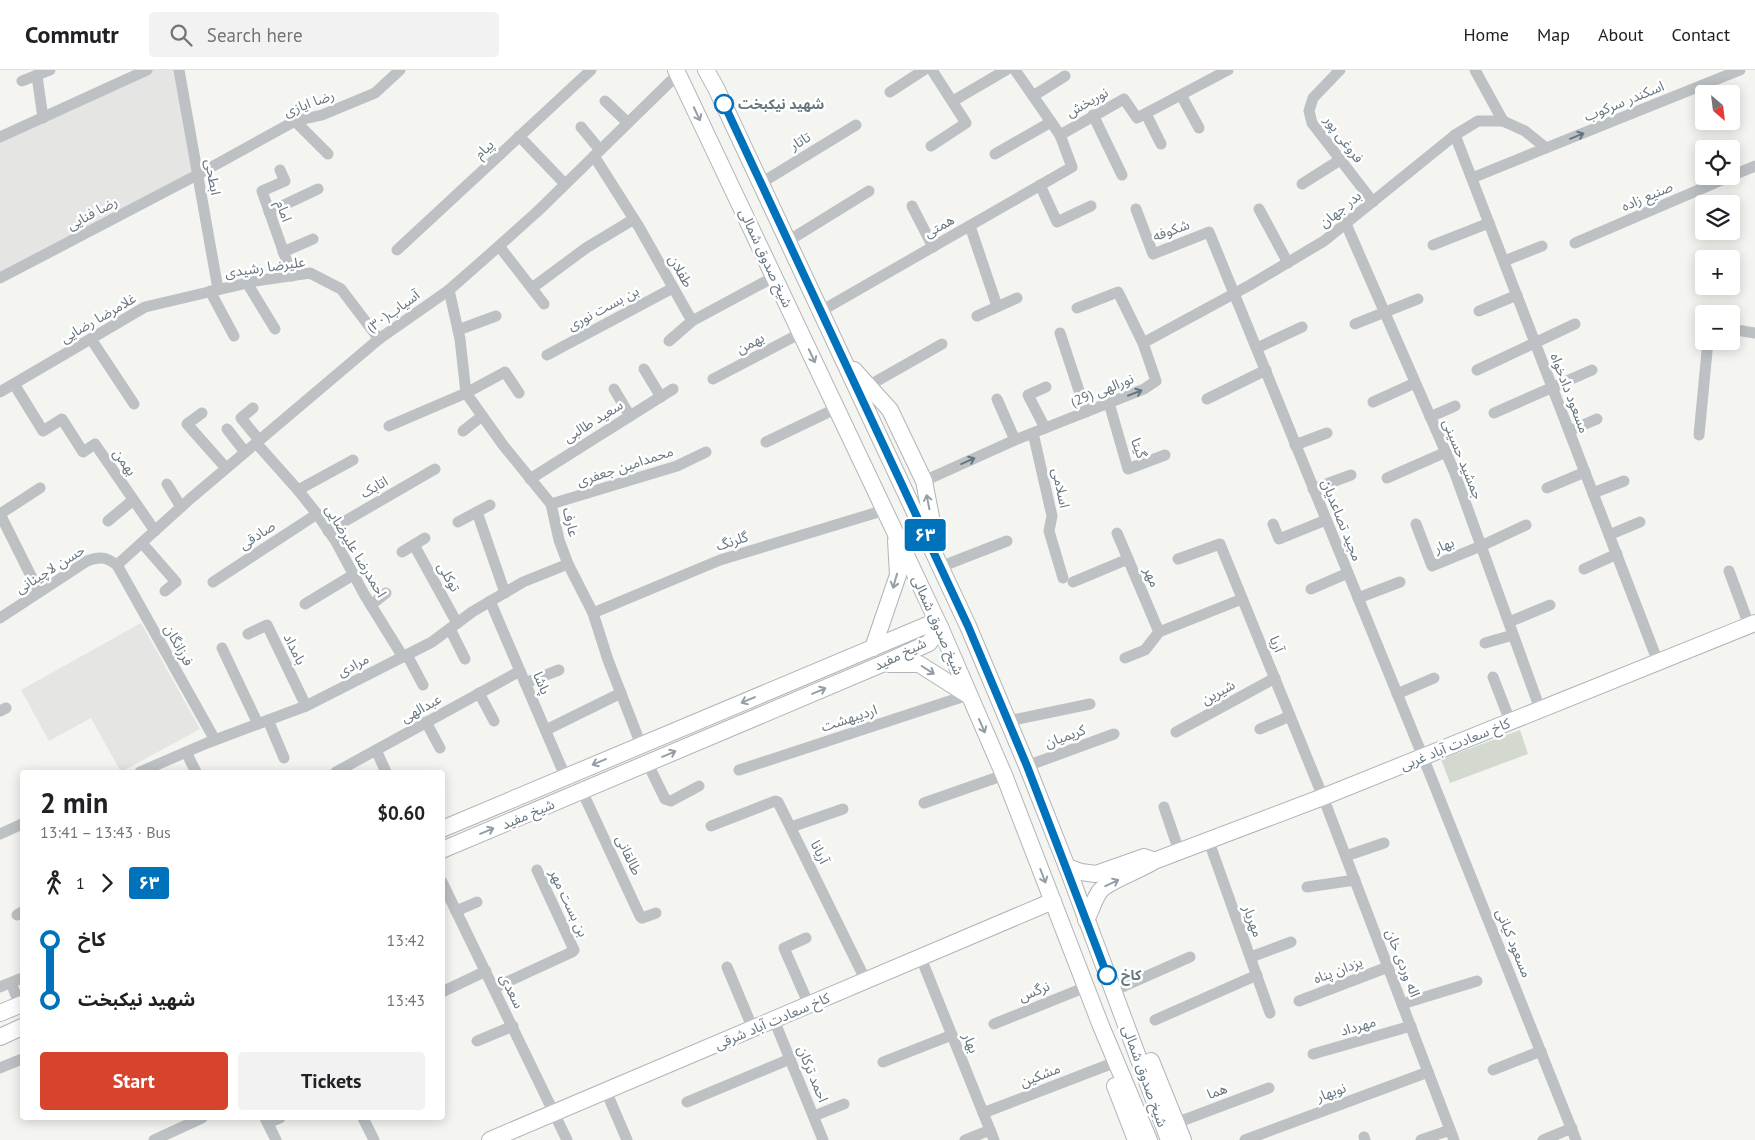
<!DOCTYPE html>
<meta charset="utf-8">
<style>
:root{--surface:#fff;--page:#f2f2f2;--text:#202124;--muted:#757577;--line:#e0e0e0;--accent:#d7442e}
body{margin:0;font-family:"PT Sans","Noto Sans Arabic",sans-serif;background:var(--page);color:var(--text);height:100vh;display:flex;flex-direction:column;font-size:19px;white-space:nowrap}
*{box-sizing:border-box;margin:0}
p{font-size:16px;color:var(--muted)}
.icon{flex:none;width:28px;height:28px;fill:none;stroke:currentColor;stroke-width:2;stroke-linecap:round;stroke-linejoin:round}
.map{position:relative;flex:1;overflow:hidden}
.panel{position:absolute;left:20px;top:700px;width:425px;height:350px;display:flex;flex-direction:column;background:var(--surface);border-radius:5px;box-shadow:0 2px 12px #0003}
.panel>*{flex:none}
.badge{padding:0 10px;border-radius:4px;font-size:18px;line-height:32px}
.needle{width:32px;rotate:152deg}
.buttons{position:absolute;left:1695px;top:15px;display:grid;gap:10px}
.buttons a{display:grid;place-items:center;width:45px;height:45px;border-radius:5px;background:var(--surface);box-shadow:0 2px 12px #0003;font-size:25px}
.map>.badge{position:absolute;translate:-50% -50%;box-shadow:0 0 0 2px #fff}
.legs{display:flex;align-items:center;gap:8px;height:55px;padding:0 20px;font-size:16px}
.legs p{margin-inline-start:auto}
.summary{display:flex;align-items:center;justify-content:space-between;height:85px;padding:0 20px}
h1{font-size:28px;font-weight:600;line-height:38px}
.action{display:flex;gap:10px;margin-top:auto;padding:10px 20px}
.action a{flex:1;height:58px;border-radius:5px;background:var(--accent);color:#fff;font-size:20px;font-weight:600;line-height:58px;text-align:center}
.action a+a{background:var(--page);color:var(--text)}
ul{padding:0 20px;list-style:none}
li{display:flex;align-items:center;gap:18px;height:60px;font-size:19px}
li i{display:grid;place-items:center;width:8px;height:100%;margin:0 6px;background:currentColor}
li i::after{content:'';width:12px;height:12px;margin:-6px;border:4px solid;border-radius:50%;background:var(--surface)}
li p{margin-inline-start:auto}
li:first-child i{background:linear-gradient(#0000 50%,currentColor 0)}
li:last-child i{background:linear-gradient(currentColor 50%,#0000 0)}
header{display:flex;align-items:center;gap:30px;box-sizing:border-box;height:70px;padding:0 25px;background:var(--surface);border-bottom:1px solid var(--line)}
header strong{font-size:24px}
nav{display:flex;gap:28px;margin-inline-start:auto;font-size:18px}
.search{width:350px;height:45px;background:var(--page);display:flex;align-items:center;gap:12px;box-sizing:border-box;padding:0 18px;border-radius:5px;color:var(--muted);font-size:19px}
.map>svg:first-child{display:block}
.built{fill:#e5e5e4}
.green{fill:#d4d9d0}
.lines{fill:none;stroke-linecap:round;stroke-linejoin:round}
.secondary-casing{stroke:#b0b5b9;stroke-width:18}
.street{stroke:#bdc1c4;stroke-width:11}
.secondary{stroke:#fff;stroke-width:16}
.oneway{stroke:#939fa6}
.oneway2{stroke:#657680}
.line-1-casing{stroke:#fff;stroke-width:11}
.line-1{stroke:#0072bc;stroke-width:8}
.stop-1-dot{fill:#fff;stroke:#0072bc;stroke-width:2.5}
.labels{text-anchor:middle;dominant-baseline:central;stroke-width:5;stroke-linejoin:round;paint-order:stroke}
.street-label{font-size:14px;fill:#657680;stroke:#fff}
.stop-label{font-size:14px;font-weight:bold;fill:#657680;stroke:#fff;text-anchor:start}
</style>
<header>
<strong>Commutr</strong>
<div class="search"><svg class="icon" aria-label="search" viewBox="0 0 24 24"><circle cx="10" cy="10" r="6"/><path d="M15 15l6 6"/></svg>Search here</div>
<nav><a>Home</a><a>Map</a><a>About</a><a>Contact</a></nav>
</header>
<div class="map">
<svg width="1755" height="1070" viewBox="0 0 1755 1070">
<rect width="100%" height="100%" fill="#f4f4f0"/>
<g class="built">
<polygon points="147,0 179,0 197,105 0,208 0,68"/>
<polygon points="141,553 200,659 121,702 91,648 49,671 21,620"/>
</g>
<polygon class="green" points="1520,660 1528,684 1450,713 1441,689"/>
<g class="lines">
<defs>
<g id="secondary">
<polyline points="676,0 940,557 1004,705 1101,956 1149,1070"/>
<polyline points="706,0 716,18 968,556 1027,696 1067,797 1169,1070"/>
<polyline points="854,300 890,340 924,411 936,473"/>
<polyline points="873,578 898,505 896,470"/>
<polyline points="889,594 919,594 968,625"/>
<polyline points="442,759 927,555 940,557"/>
<polyline points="442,780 882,594 929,573 940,557"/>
<polyline points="1067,797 1081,802 1096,804 1144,787 1150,789"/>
<path d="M1086,850C1091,841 1094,829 1100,821C1108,811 1141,800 1154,791L1323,727L1755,553"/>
<polyline points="0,943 22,934"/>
<polyline points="0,967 22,957"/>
<polyline points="1151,991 1183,1070"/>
<polyline points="1115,1016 1136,1070"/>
<polyline points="490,1070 1053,831"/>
</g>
</defs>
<use href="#secondary" class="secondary-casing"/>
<g class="street">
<polyline points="179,0 218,219"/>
<polyline points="1340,0 1313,28 1309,41 1312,53 1373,132"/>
<polyline points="1475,0 1503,51"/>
<polyline points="37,6 43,48"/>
<polyline points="22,11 50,0"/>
<polyline points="890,22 924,0"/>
<polyline points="1181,25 1199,58"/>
<polyline points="1033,26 1065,6"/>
<polyline points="605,31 628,53"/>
<polyline points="953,31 1006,0"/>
<polyline points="1146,44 1161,74"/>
<polyline points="1093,45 1122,105"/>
<polyline points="295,51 328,84"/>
<polyline points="581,57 600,80"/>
<polyline points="1060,65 1124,29 1137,48 1228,0"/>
<polyline points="1455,65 1658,592"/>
<polyline points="519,66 565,114"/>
<polyline points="0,67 147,0"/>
<polyline points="931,76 966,53 932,0"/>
<polyline points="995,84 1051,52"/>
<polyline points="594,86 639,157 692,251 774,207"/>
<polyline points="280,100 285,111 262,121 292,206"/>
<polyline points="1731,106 1755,96"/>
<polyline points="1472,108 1546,78"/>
<polyline points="761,113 856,55"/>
<polyline points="1302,114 1340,90"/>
<polyline points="1040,115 1057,152 1091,136"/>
<polyline points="912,136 933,177"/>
<polyline points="1136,139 1153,184 1209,162 1423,687 1576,1070"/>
<polyline points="1259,139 1288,193"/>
<polyline points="269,142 318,119"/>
<polyline points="1346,154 1454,401 1540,639"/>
<polyline points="970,156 997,236"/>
<polyline points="788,171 869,121"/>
<polyline points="1575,173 1731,106"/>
<polyline points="1433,175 1489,153"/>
<polyline points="499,176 544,234"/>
<polyline points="397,180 591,0"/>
<polyline points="283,182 313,169"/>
<polyline points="1504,191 1542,176"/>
<polyline points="0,208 197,105 295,51 322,45 375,23 400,0"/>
<polyline points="247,213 275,259"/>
<polyline points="532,218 586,178 634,149"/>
<polyline points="449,220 460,269 466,323 503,375 551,434 559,470 568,494 593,543 608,590 641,675"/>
<polyline points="210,221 234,266"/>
<polyline points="1077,238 1118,222 1143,273"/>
<polyline points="821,241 1072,97 1060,65 1015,0"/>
<polyline points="1479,241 1517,225"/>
<polyline points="977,246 1017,228"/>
<polyline points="1355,254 1418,229"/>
<polyline points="1731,259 1755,263"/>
<polyline points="458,260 496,246"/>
<polyline points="1060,263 1086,342"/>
<polyline points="91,269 134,334"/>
<polyline points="669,271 692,251"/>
<polyline points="1257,278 1302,257"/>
<polyline points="547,285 673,218"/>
<polyline points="644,299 661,327"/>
<polyline points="1477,300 1575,254"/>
<polyline points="713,309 801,263"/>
<polyline points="14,314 43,361 62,349 83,382 95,374 155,461"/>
<polyline points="868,316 942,274"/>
<polyline points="614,319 630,346"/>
<polyline points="0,322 145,237 255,211 310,203 341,219 379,269"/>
<polyline points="997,329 1015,370"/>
<polyline points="1207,329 1266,300"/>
<polyline points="1373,332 1415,313"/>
<polyline points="1109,333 1128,399 1165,385"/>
<polyline points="253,338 241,348 259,370"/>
<polyline points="202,343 187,354 226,398"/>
<polyline points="1494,343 1592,300"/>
<polyline points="1430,347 1455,336"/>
<polyline points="389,356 466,323 505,302 519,323"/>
<polyline points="1045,358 1028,325 1046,317"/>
<polyline points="227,359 245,382"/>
<polyline points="463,361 482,346"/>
<polyline points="1569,361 1597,349"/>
<polyline points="1033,363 1052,446 1049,461 1063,508"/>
<polyline points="1699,365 1708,271"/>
<polyline points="766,372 837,338"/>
<polyline points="256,373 298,420 317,444 335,470 364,524 403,587"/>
<polyline points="1295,375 1327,363"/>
<polyline points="1387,408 1446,382"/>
<polyline points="530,409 673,319"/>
<polyline points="924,411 1015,370 1144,319 1156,311 1143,273 1250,215 1324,171 1455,65 1478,51 1503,51 1525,61 1546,78 1740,0"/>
<polyline points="167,414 181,437"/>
<polyline points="1547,418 1585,402"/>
<polyline points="1313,419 1351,405"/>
<polyline points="298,420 353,390"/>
<polyline points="1593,423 1624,411"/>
<polyline points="551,434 677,396 706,382"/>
<polyline points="477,442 505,523"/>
<polyline points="0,444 39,522"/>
<polyline points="0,444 40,418"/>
<polyline points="108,451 133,430"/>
<polyline points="458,452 490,435"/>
<polyline points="1273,454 1279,469 1326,450"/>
<polyline points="1416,454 1432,496 1481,476 1526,455"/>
<polyline points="328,461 435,399"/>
<polyline points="1117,463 1159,562"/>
<polyline points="1609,465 1640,452"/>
<polyline points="142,473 176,512 165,521"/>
<polyline points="414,475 457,553"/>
<polyline points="402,482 425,468"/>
<polyline points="1178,489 1220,474 1323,727 1454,1070"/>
<polyline points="117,495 190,429 379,269 449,220 499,176 539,140 678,4"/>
<polyline points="940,497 1007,471"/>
<polyline points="1584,499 1617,484"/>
<polyline points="1729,501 1749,555"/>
<polyline points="213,512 317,444"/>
<polyline points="1073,512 1128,489"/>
<polyline points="1311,519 1348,503"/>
<polyline points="1358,528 1400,512"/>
<polyline points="490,531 565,706"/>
<polyline points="305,534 353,505"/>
<polyline points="371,535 386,523"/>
<polyline points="593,543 720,490 885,440"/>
<path d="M0,548L87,491C100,486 106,487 117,495L215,670"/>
<polyline points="1509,552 1550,535"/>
<polyline points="450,559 465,589"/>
<polyline points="248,564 267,555 306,636"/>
<polyline points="1485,573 1513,565"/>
<polyline points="222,578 258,654"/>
<polyline points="407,585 423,615"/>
<polyline points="1125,588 1145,580 1159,562 1242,529"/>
<polyline points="1493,607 1510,651"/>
<polyline points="525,613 559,600"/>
<polyline points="479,623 494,651"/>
<polyline points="1397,624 1434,608"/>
<polyline points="0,641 6,638"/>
<polyline points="268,650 284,688"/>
<polyline points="1008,651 1090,634"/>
<polyline points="426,652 440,678"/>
<polyline points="1260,659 1290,646"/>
<polyline points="546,660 621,623"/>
<polyline points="1176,662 1275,608"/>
<polyline points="376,680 386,702"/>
<polyline points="186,682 196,702"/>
<polyline points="648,694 665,729 671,731 699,716"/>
<polyline points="1027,696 1114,664"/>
<polyline points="739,700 968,625"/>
<polyline points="140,702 207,673 306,636 432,572 472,542 523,512 568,494"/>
<polyline points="336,702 520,601"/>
<polyline points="582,721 640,846 642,848 656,843"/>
<polyline points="924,733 1004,705"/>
<polyline points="1164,737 1179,781"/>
<polyline points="711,756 775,731 778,732 866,911"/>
<polyline points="791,757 843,739"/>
<polyline points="0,764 22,754"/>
<polyline points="1208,769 1270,943"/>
<polyline points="1346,786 1384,773"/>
<polyline points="442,812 567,1070"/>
<polyline points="1307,817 1355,810"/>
<polyline points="456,841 477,832"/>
<polyline points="17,845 22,842"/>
<polyline points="806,868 784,878 809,935"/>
<polyline points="1251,887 1291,872"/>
<polyline points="921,888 994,1070"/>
<polyline points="727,897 753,959"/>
<polyline points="11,913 20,935"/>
<polyline points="0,917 22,908"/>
<polyline points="494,918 572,882 574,880 537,800"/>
<polyline points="1113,921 1190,887"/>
<polyline points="442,922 486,901"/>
<polyline points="1299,931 1388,897"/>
<polyline points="1402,934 1477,911"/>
<polyline points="774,950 823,1070"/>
<polyline points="1155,950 1257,905"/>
<polyline points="994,954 1086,917"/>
<polyline points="477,971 513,956"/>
<polyline points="1313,984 1411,956"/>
<polyline points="883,992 952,965"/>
<polyline points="0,998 22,989"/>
<polyline points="1493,1000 1541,981"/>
<polyline points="606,1021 627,1070"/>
<polyline points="687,1032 790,989"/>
<polyline points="983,1043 1108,995"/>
<polyline points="814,1046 844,1034"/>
<polyline points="265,1048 276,1070"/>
<polyline points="363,1048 374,1070"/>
<polyline points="268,1053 280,1048"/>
<polyline points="1176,1053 1269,1018"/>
<polyline points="1364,1067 1365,1070"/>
<polyline points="154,1070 202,1048"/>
<polyline points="965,1070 990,1060"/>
<polyline points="1245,1070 1428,1002"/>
<polyline points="1421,1070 1450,1060"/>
<polyline points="1543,1070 1572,1058"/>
</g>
<use href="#secondary" class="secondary"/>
</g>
<defs><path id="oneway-shaft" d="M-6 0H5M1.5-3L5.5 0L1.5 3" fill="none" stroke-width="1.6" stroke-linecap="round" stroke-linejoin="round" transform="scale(1.25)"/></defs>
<g class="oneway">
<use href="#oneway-shaft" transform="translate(697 44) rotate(65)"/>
<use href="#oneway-shaft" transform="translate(812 286) rotate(65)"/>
<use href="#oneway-shaft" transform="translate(928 432) rotate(-101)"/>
<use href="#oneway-shaft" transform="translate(895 511) rotate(106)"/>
<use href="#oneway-shaft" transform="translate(928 600) rotate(32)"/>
<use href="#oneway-shaft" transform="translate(819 621) rotate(-23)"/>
<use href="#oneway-shaft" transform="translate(748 630) rotate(157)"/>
<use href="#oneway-shaft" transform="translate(982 656) rotate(66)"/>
<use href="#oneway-shaft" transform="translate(669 684) rotate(-23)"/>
<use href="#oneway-shaft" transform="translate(599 692) rotate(157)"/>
<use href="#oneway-shaft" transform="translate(487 761) rotate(-23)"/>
<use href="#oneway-shaft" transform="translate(1043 806) rotate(69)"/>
<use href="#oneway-shaft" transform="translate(1112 813) rotate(-25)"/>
</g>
<g class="oneway2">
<use href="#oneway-shaft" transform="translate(1577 66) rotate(-22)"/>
<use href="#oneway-shaft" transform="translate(1135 323) rotate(-21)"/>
<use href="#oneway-shaft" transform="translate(968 391) rotate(-24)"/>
</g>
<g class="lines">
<defs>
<polyline id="line-1" points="724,34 968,556 1027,696 1107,905"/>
</defs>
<use href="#line-1" class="line-1-casing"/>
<use href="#line-1" class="line-1"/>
</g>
<g class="stop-1-dot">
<circle cx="724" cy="34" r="9"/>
<circle cx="1107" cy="905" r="9"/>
</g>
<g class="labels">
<g class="street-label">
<text transform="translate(1624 31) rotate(-22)">اسکندر سرکوب</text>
<text transform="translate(1087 32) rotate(-29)">نوربخش</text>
<text transform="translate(309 33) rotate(-20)">رضا ایازی</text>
<text transform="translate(1344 69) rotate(53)">فروغی پور</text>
<text transform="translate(800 71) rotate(-31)">تاتار</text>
<text transform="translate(484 79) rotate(-43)">پیام</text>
<text transform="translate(213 107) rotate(80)">ابطحی</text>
<text transform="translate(1647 126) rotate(-23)">صنیع زاده</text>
<text transform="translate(1340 139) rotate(-39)">بدر جهان</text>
<text transform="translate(284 141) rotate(70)">امام</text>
<text transform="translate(92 143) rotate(-28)">رضا فنایی</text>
<text transform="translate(939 156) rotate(-29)">همتی</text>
<text transform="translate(1171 160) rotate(-20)">شکوفه</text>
<text transform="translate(766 188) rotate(65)">شیخ صدوق شمالی</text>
<text transform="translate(265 197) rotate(-8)">علیرضا رشیدی</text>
<text transform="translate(681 201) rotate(60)">طفلان</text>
<text transform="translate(603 238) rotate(-28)">بن بست نوری</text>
<text transform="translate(393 241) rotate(-36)">آسیاب(۳۰)</text>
<text transform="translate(98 248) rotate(-30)">غلامرضا رضایی</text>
<text transform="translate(750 273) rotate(-28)">بهمن</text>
<text transform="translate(1102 320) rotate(-22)">نورالهی (29)</text>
<text transform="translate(1570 323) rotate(69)">مسعود دادخواه</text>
<text transform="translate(593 351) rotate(-32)">سعید طالبی</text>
<text transform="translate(1139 378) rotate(69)">گیتا</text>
<text transform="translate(1463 389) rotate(68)">جمشید حسینی</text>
<text transform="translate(125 392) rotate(55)">بهمن</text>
<text transform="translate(625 396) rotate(-18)">محمدامین جعفری</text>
<text transform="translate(374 417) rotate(-30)">اتابک</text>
<text transform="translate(1061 418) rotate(78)">اسلامی</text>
<text transform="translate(1342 450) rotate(68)">مجید تصاعدیان</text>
<text transform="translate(571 452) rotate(77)">عارف</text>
<text transform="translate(257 465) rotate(-33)">صادقی</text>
<text transform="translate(732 471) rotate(-18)">گلرنگ</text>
<text transform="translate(1444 475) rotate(-22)">بهار</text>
<text transform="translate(356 481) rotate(59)">احمدرضا علیرضایی</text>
<text transform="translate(50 499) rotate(-32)">حسن لاچینانی</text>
<text transform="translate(449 507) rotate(61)">توکلی</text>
<text transform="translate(1152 507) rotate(67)">مهر</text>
<text transform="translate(938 555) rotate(66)">شیخ صدوق شمالی</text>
<text transform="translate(1277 574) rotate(68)">آریا</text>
<text transform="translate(179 575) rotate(61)">فرزانگان</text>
<text transform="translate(295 579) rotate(64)">بامداد</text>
<text transform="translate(900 584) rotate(-26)">شیخ مفید</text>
<text transform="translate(353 595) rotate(-27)">مرادی</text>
<text transform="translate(542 613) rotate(67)">پاشا</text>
<text transform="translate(1218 622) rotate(-29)">شیرین</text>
<text transform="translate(421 638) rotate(-29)">عبدالهی</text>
<text transform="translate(849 648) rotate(-18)">اردیبهشت</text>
<text transform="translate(1065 666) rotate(-20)">کریمیان</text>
<text transform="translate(1455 674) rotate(-22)">کاخ سعادت آباد غربی</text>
<text transform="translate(528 744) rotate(-23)">شیخ مفید</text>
<text transform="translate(820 782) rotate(64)">آریانا</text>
<text transform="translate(629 785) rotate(65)">طالقانی</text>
<text transform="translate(569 833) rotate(65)">بن بست مهر</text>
<text transform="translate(1253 851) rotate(70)">مهریار</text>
<text transform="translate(1514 873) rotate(68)">مسعود کیانی</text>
<text transform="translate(1403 893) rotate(69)">اله وردی خان</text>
<text transform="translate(1338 900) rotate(-21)">یزدان پناه</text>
<text transform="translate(512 921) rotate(64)">سعدی</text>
<text transform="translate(1034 921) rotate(-22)">نرگس</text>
<text transform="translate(772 951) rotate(-23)">کاخ سعادت آباد شرقی</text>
<text transform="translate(1358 956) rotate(-16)">مهرداد</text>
<text transform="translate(971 973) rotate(68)">بهار</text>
<text transform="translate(813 1004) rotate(68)">احمد ترکان</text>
<text transform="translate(1040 1005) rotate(-21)">مشکین</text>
<text transform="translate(1145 1006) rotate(70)">شیخ صدوق شمالی</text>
<text transform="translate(1217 1021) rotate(-21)">هما</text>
<text transform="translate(1331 1022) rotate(-20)">نوبهار</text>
</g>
<g class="stop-label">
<text x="738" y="34">شهید نیکبخت</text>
<text x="1121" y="905">کاخ</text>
</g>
</g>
</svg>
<div class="buttons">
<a><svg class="needle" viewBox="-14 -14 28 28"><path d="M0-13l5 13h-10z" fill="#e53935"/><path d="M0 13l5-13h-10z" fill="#757577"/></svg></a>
<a><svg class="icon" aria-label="locate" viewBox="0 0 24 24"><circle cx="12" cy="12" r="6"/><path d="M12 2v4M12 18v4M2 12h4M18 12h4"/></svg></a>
<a><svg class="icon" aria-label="layers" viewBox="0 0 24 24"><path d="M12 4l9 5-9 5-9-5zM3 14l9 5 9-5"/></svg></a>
<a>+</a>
<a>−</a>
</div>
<b class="badge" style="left:925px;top:465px;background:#0072bc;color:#fff">۶۳</b>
<section class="panel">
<div class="summary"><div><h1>2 min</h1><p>13:41 – 13:43 · Bus</p></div><b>$0.60</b></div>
<div class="legs"><svg class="icon" aria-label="walk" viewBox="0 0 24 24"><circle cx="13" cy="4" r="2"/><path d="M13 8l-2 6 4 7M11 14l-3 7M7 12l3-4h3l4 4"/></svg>1<svg class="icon" aria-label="forward" viewBox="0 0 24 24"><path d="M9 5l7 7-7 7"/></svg><b class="badge" style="background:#0072bc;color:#fff">۶۳</b></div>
<ul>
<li><i style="color:#0072bc"></i><b>کاخ</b><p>13:42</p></li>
<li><i style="color:#0072bc"></i><b>شهید نیکبخت</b><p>13:43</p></li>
</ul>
<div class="action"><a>Start</a><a>Tickets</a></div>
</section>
</div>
